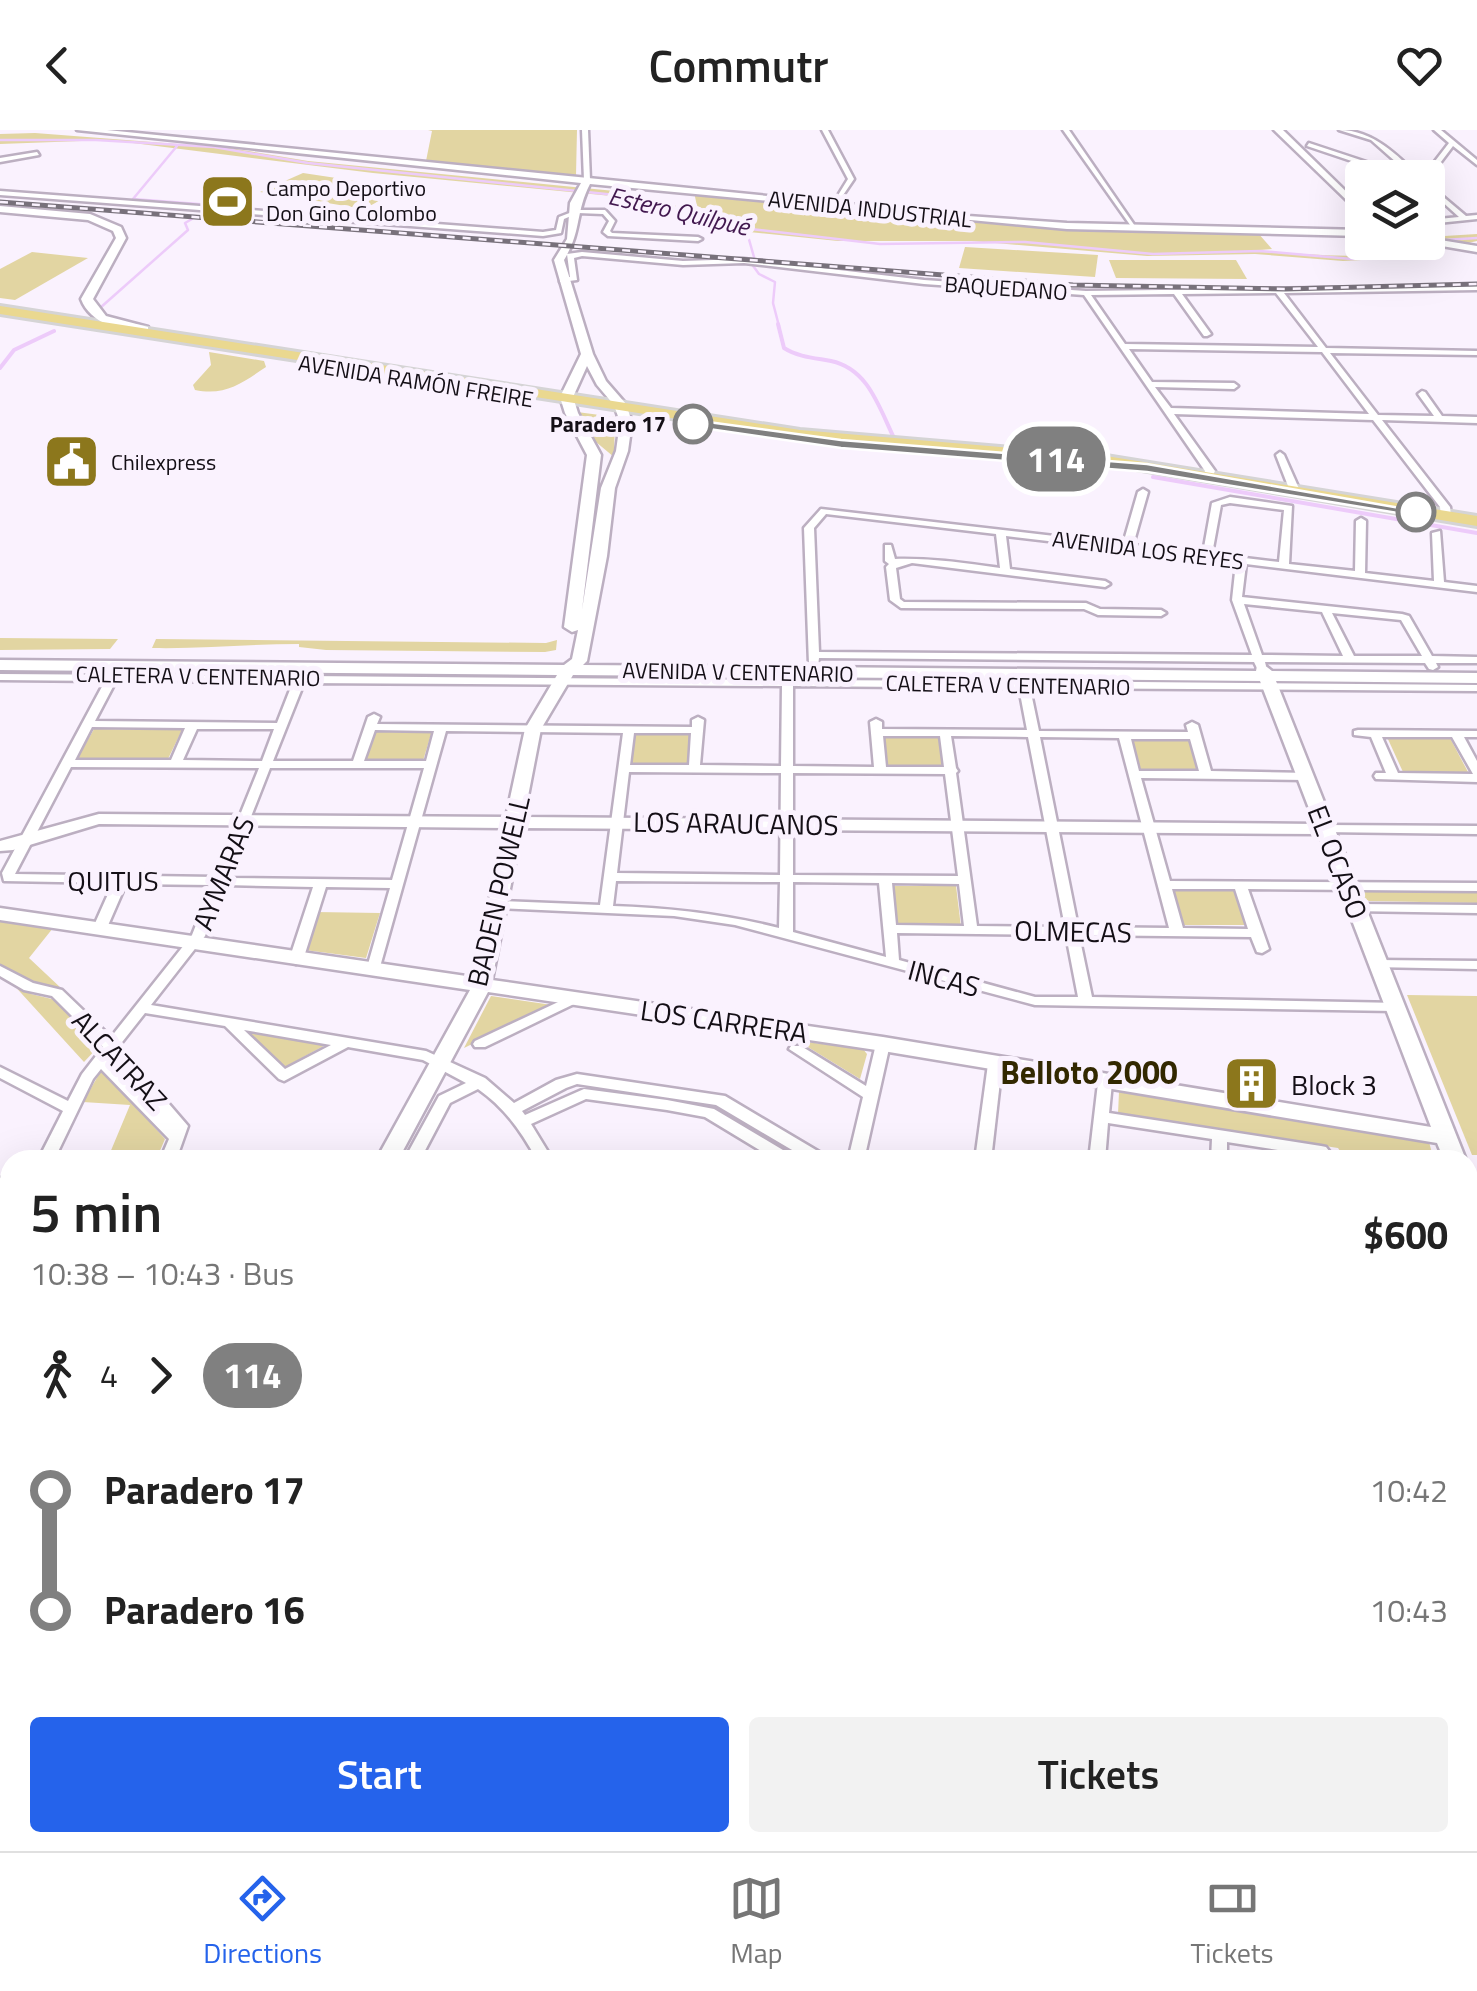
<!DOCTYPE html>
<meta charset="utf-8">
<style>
:root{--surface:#fff;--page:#f2f2f2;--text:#222;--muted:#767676;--line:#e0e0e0;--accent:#2563eb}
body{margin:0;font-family:"Titillium Web",sans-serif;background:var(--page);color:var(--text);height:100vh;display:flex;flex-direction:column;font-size:38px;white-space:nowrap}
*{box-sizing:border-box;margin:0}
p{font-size:32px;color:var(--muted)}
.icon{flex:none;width:55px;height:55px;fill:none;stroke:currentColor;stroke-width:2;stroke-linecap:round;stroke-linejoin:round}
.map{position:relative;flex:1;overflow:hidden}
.sheet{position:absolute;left:0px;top:1020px;width:1478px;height:702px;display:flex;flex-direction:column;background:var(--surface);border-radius:30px 30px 0 0;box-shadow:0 10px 40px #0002}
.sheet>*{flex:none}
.badge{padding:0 20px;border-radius:32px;font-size:35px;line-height:65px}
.controls{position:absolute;left:1345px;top:30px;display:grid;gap:20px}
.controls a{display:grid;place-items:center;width:100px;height:100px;border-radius:10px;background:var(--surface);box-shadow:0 10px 40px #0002;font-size:50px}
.map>.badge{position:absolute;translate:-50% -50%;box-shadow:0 0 0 5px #fff}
.legs{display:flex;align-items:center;gap:15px;height:110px;padding:0 30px;font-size:32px}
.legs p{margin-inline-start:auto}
.overview{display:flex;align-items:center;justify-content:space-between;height:170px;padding:0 30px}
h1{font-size:55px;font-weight:600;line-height:75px}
.action{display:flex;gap:20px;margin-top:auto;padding:20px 30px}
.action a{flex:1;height:115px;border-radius:10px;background:var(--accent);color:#fff;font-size:40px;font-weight:600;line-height:115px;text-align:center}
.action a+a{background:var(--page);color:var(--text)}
ul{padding:0 30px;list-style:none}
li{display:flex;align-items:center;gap:35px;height:120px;font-size:38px}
li i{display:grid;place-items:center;width:15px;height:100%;margin:0 12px;background:currentColor}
li i::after{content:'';width:25px;height:25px;margin:-12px;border:8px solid;border-radius:50%;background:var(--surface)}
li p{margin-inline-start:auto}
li:first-child i{background:linear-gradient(#0000 50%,currentColor 0)}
li:last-child i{background:linear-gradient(currentColor 50%,#0000 0)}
header{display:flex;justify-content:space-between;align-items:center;height:130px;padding:0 30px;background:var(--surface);font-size:45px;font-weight:600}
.menu{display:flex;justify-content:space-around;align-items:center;height:140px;border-top:2px solid var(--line);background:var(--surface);font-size:28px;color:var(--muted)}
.menu a{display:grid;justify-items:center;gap:5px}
.menu .current{color:var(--accent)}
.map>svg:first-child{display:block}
.green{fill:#e2d5a2}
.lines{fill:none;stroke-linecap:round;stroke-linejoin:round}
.stream-far1{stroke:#edcbfa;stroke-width:2.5}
.stream{stroke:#edcbfa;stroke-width:4}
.street-casing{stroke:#bcafc1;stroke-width:5}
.secondary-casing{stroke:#bcafc1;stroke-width:5}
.primary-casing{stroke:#d5d4d5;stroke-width:6}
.street{fill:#fff;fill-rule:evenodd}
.secondary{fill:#fff;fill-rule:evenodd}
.primary{fill:#ead890;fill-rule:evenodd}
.rail-casing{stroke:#78717b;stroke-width:5}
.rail{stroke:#faf2fe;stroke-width:2.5;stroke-dasharray:8;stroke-linecap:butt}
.line-1{fill:#808080;stroke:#fff;stroke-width:2.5}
.stop-1-dot{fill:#fff;stroke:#808080;stroke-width:5}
.labels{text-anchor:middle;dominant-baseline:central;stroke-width:10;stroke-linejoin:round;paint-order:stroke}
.far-poi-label{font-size:22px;fill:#140f16;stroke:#faf2fe;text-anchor:start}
.far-street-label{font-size:22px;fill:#140f16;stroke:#faf2fe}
.far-stop-label{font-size:22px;font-weight:bold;fill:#140f16;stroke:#faf2fe;text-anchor:end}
.far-water-label{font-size:25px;font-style:italic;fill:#42184f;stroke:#faf2fe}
.street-label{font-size:28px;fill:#140f16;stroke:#faf2fe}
.poi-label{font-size:28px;fill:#140f16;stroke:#faf2fe;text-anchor:start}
.quarter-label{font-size:32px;font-weight:bold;fill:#322800;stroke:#faf2fe}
</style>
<header><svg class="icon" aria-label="back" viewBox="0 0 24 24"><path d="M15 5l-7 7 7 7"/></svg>Commutr<svg class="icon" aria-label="heart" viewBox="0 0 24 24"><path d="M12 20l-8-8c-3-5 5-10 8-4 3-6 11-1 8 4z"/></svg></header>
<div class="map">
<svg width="1477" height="1721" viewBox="0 0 1477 1721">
<rect width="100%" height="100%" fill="#faf2fe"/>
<g class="green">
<polygon points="428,0 577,0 576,45 426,31 432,1"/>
<path d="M35,3L230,18L308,31L635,63L740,96L697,76L694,62L980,93L1258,103L1272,119L1235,122C1301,120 1372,137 1434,111L1428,107L1477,104V111L1399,128L1343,131L1255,124L1147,126L972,111H838L739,101L622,67L373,43L109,10L0,14V4Z"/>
<polygon points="303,43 403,58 364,79 260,62"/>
<polygon points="965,117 1098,125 1095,147 959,138"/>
<polygon points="32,122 88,128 15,170 0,168 0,139"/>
<polygon points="1109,130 1236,130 1247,149 1116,148"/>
<path d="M209,222L264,231L266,237C242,253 226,266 195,260L193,255L211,235Z"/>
<polygon points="577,282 615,287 614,327 596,312"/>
<polygon points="0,508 118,509 110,519 0,520"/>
<path d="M156,509L546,513L557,510L556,520L545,522L326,520L299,517V514C250,514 203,519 152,518Z"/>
<polygon points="94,599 182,600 167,631 77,629"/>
<polygon points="374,601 432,601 422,634 362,633"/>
<polygon points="632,603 690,604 688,636 628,636"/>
<polygon points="883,607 939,607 942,639 885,639"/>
<polygon points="1387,607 1450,608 1468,642 1403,642"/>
<polygon points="1130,608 1189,609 1200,641 1139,641"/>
<polygon points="894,756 956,756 961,797 898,797"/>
<polygon points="1171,760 1237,760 1249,795 1182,795"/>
<polygon points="1365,760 1477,761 1477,773 1369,771 1364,769"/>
<polygon points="316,782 380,783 366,828 305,820"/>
<polygon points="0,791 53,798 29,828 62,859 37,856 0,835"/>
<polygon points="11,852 31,864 56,870 99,916 84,932"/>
<polygon points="1407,865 1477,866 1477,1025 1472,1025"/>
<polygon points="491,866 552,875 464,918"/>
<polygon points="242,899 331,912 283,938"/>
<polygon points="798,911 863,919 867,924 860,949"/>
<polygon points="102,939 165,1009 156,1030 107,1030 130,975 83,972"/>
<polygon points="1119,962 1429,1012 1434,1030 1344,1027 1338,1018 1118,984"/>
</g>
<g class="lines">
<g class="stream-far1">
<polyline points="0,10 96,10 214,17 308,33 625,66 733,97 880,114 1025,112 1153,124 1260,121 1352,129 1410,123 1443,110 1477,108"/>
<polyline points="177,16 133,69 211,75"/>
<polyline points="746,99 754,127"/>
<polyline points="751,133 759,144 775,152 773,173 779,196"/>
<polyline points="100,178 188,100 185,93 192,89"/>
</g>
<g class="stream">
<path d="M778,194L784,218C798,227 815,228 831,231C869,239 879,278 895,310"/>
<polyline points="0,238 14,220 54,201"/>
<polyline points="1153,347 1477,403"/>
</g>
<defs>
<g id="street">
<polygon points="582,0 588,0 590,50 587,52 584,50"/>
<polygon points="822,0 828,0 854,49 835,77 832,75 848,49"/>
<polygon points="1063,0 1069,0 1137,99 1133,99"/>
<path d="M1339,0C1373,0 1397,25 1420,47L1414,48L1371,10Z"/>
<polygon points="1434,0 1441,0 1477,30 1477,35 1453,16 1428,49 1422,48 1449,13"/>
<polygon points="1309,13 1412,47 1413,48 1402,48 1307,16"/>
<polygon points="37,22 39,25 0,32 0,28"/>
<polygon points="1350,54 1362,58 1362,62 1348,57"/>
<polygon points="1428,54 1466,86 1477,85 1477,89 1428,94 1428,90 1459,87 1428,59"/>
<polygon points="0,61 543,102 556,100 559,87 572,82 573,80 605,80 615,91 610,101 612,103 698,107 702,109 698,111 608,106 603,102 609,91 603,84 578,83 564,89 561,103 543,106 0,65"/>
<path d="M582,122L683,131L744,129L924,150L1086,161L1477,156V160L1284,163L1326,218L1477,221V225L1330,223L1378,285L1434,286L1418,264L1422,261L1425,262L1442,286L1477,287V293L1382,290L1450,377L1451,386L1446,389L1441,386L1440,377L1373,290L1174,284L1215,341L1211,349L1208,350L1203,347L1205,341L1084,165L924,154L744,133L683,135L582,126L574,128L577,150L560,152V148L570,147L567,124ZM1276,163L1318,217L1125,214L1091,165L1174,164L1204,206H1207L1211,204L1182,164ZM1129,219L1322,222L1369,284L1171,278L1155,257L1234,259L1238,256L1234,253L1152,252Z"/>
<polygon points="1280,322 1284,325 1300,361 1298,363 1290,361 1276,325"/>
<path d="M1143,359L1148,362L1133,415L1203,423L1212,373L1230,367L1292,376L1289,434L1355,441L1356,391L1361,388L1366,391L1365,443L1434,451L1432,403L1440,401L1444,452L1477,456V462L1246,434L1242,467L1402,484L1409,486L1432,526L1477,527V533H1436L1438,537L1433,540L1429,539L1425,533L1265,532L1266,536L1261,539L1257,538L1254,532L819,528L818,536L814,537L809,534L804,398L821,379L1123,414L1138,362ZM1230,373L1284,380L1279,432L1212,424L1221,375ZM826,384L996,404L1000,438C964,433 930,428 895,429L891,415H885V431L889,434L886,437L890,470L901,478L1084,479L1098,485L1161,486L1166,483L1161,480L1100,479L1086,473L904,472L900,469L896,438L912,433L1105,457L1110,454L1105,451L1010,439L1006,406L1236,433L1232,470L1252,525L819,522L814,398ZM1244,474L1322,482L1343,526L1262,525ZM1332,483L1401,490L1422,526H1354Z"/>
<path d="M302,540L307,543L306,546L782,550L783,544L788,541L793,544V550L1018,551L1019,548L1023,547L1029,551L1477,555V561L1030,558L1039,601L1188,602L1186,595L1192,592L1198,595L1211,641L1309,643L1311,646L1305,650L1141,648L1170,751L1477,753V761L1248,759L1269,819L1262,823L1257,822L1251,807L1079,805L1092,867L1400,873L1402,876L1395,881L1035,875L735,795L674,786L494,778L493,775L494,772L499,771L600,775L623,603L446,601L378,844L373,845L366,841L390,758L326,757L303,830L296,834L289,830L313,757L225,755L205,806L151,875L426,921L485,948L514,973L556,950L577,944L725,966L826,1026L829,1030H809L716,975L577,954L566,958L522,981L525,985L584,959L667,970L714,979L793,1026L796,1030H776L705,987L667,980L586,969L531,994L553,1030H537C521,1001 505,978 478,959L450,973L420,1030H404L439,966L466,953L423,930L348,917L284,951L279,949L225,896L145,883L119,916L188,996L176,1030H160L169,1009L101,939L93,949L54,1030H38L63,981L0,948V937L68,971L82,944L103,917L52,866L24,860L0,846V836L33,853L62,860L111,907L192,805L212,755L126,754L106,800L99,804L92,800L113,753L4,751L2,743L105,551L0,550V544L295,546L298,541ZM116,551L293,552L277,593L95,591ZM304,553L782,556L781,636L700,635L704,590L698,587L692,590V597L377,594L380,587L374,584L368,587L353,631H273ZM793,556L1019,558L1027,600L882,599V592L876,589L870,592L874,637L793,636ZM92,597L185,598L171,630H75ZM197,599H274L262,631L183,630ZM375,600L434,601L426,631H364ZM634,603H691L689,635H630ZM883,606H940L944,637H886ZM951,606L1028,607L1065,797L977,796L956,643L958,641L956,638ZM1040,607L1119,608L1169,798L1078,797ZM1131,609H1190L1199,641H1139ZM71,637L259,638L215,747L15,744ZM270,638H424L392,750L227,748ZM629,642L781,643L780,745L617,743ZM793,643L945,644L958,746L793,745ZM616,751L780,752L779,798C724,784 670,778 613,776ZM793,752L879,753L886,827L793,802ZM892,753L959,754L964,796L896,795ZM1172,759H1235L1248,799L1183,798ZM897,803L1066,805L1078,867H1035L899,830ZM244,900L331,915L285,939ZM111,926L159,981L109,929Z"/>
<path d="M1358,600L1477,601V607H1464L1477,631V652L1376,649L1374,646L1376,643H1386L1371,607L1354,605V601ZM1382,607H1452L1473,644L1398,643Z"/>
<polygon points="1326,695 1477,696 1477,704 1322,702 1320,699"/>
<polygon points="1356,774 1477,775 1477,783 1351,781 1349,778"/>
<polygon points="1377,830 1477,831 1477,839 1372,837 1370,834"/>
<polygon points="571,866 576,867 578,870 576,873 485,917 475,917 473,914 475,911"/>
<polygon points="883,909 890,914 864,1030 848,1030 863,967 789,919 791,916 801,916 866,956 876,914"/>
<polygon points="995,929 1002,934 991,1030 975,1030 988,934"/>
<polygon points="1105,948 1112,953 1109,983 1321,1016 1326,1017 1336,1030 1320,1030 1316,1026 1227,1012 1227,1030 1211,1030 1212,1009 1108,993 1105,1030 1089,1030 1098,953"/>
<polygon points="0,1048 10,1050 10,1062 0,1060"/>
<polygon points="10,1099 10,1122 6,1130 0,1132 0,1109 4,1101"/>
<polygon points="1468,1130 1477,1134 1477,1148 1468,1144"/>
<polygon points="1477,1151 1477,1172 1474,1180 1468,1181 1468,1155"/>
<polygon points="1468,1189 1474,1191 1477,1199 1477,1250 1471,1248 1468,1238"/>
<polygon points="1468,1302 1477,1304 1477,1318 1468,1316"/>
<polygon points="1477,1502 1477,1524 1468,1528 1468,1507"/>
<polygon points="1468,1655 1477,1658 1477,1679 1468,1675"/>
<polygon points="10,1686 10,1712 12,1712 8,1719 0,1721 0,1693"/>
<polygon points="364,1712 386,1712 383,1721 361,1721"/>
<polygon points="577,1712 599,1712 597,1721 575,1721"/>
<polygon points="1023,1712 1045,1712 1047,1721 1025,1721"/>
<polygon points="1116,1712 1178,1712 1176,1721 1122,1721 1118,1720"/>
<polygon points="1304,1712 1326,1712 1325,1721 1303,1721"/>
</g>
<g id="secondary">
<path d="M77,0H107L968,86L1067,93L1362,100V106L1067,99L590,54C575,83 582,101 564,130L593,224L606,251L626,274L632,292L628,321L615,358L607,426L587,531L583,535L1256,541L1257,536L1263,534L1272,541L1477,543V553L1276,551L1466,1030H1444L1437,1013L883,921L488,862L398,1030H376L470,860L0,790V778L473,847L504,698L99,694L13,720L0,721V711L99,684L506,687L525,599L557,545L0,540V530L564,535L572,529L578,500L572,502L564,497L587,325L565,283L560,267L581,224L554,130L567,109L570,73L581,53ZM587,236L597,255L614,275L620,292L616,321L601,358L582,480L601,325L578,283L573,267ZM573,545L1260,551L1315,694L524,687L541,599ZM522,698L1319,704L1431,997L883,907L492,850Z"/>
<polygon points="1274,0 1283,0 1362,77 1362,85"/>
<path d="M0,76L90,84L121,97L126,108L93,169L106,186L148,197V201C123,202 91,195 81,169L116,108L113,101L88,90L0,82Z"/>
<polygon points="1428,108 1477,116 1477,122 1424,113"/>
<polygon points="1468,1045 1477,1049 1477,1077 1468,1072"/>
<rect x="0" y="1324" width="10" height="22"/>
<polygon points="1468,1479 1477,1483 1477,1512 1468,1508"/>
</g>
<polygon id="primary" points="0,176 800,300 1106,326 1477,386 1477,396 1106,334 800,308 0,184"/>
</defs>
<use href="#street" class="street-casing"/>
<use href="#secondary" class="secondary-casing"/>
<use href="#primary" class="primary-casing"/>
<use href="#street" class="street"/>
<use href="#secondary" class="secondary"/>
<use href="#primary" class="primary"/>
<defs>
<polyline id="rail" points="0,72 1073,155 1285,159 1477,154"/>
</defs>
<use href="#rail" class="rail-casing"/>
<use href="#rail" class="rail"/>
</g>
<polygon class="line-1" points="693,290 841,310 1147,334 1423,382 1416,386 1147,342 841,318 688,296"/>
<defs>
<symbol id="stadium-square" viewBox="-11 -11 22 22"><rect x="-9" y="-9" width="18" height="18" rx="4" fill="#8c771c" stroke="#faf2fe"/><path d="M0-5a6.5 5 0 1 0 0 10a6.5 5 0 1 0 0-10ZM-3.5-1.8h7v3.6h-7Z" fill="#fff"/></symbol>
<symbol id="civic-square" viewBox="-11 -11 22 22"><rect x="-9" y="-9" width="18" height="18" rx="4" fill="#8c771c" stroke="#faf2fe"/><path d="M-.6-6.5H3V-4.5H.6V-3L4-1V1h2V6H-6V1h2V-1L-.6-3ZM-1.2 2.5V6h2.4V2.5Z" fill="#fff"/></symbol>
<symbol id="building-square" viewBox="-11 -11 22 22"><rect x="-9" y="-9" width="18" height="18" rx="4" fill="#8c771c" stroke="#faf2fe"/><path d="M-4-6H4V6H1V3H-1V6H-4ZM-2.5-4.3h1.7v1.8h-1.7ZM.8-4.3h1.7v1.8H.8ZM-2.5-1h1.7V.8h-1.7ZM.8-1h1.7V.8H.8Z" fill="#fff"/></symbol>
</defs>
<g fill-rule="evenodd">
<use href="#stadium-square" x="196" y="40" width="63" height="63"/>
<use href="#civic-square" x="40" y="300" width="63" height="63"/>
<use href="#building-square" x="1220" y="922" width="63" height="63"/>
</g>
<g class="stop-1-dot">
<circle cx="693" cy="294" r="18"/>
<circle cx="1416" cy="382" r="18"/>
</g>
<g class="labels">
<g class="far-poi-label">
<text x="266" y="58">Campo Deportivo<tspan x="266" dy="25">Don Gino Colombo</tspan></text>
<text x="111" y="332">Chilexpress</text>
</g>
<g class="far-street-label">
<text transform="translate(870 79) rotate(6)">AVENIDA INDUSTRIAL</text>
<text transform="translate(1006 158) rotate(4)">BAQUEDANO</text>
<text transform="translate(416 251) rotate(9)">AVENIDA RAMÓN FREIRE</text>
<text transform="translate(1148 420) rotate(7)">AVENIDA LOS REYES</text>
<text transform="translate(738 542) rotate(1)">AVENIDA V CENTENARIO</text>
<text transform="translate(198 546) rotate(1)">CALETERA V CENTENARIO</text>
<text transform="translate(1008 555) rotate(1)">CALETERA V CENTENARIO</text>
</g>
<g class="far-stop-label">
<text x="666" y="294">Paradero 17</text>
</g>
<g class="far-water-label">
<text transform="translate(679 81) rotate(13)">Estero Quilpué</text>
</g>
<g class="street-label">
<text transform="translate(736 693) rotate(1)">LOS ARAUCANOS</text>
<text transform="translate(1338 732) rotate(69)">EL OCASO</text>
<text transform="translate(223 743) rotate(-68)">AYMARAS</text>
<text x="113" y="750">QUITUS</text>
<text transform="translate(498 761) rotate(-77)">BADEN POWELL</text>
<text transform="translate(1073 801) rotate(1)">OLMECAS</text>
<text transform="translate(944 848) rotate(15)">INCAS</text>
<text transform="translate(724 891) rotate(8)">LOS CARRERA</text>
<text transform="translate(120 930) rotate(47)">ALCATRAZ</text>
</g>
<g class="poi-label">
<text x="1291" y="954">Block 3</text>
</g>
<g class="quarter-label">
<text x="1089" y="942">Belloto 2000</text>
</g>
</g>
</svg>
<div class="controls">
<a><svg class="icon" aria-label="layers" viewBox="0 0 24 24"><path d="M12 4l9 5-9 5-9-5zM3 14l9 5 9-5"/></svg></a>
</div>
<b class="badge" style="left:1056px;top:329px;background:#808080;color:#fff">114</b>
<section class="sheet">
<div class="overview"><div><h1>5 min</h1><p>10:38 – 10:43 · Bus</p></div><b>$600</b></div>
<div class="legs"><svg class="icon" aria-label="walk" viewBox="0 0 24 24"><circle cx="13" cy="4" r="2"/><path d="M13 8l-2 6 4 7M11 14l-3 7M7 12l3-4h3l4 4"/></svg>4<svg class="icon" aria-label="forward" viewBox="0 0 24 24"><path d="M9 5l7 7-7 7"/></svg><b class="badge" style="background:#808080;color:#fff">114</b></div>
<ul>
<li><i style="color:#808080"></i><b>Paradero 17</b><p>10:42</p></li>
<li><i style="color:#808080"></i><b>Paradero 16</b><p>10:43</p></li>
</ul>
<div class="action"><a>Start</a><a>Tickets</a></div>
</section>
</div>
<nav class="menu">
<a class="current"><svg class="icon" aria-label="directions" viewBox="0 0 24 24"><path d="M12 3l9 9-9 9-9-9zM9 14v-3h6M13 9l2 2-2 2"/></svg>Directions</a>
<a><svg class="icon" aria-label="map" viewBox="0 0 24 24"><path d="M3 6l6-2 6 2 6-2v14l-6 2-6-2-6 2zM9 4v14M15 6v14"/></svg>Map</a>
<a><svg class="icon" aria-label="tickets" viewBox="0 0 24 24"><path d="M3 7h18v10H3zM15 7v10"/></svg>Tickets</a>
</nav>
